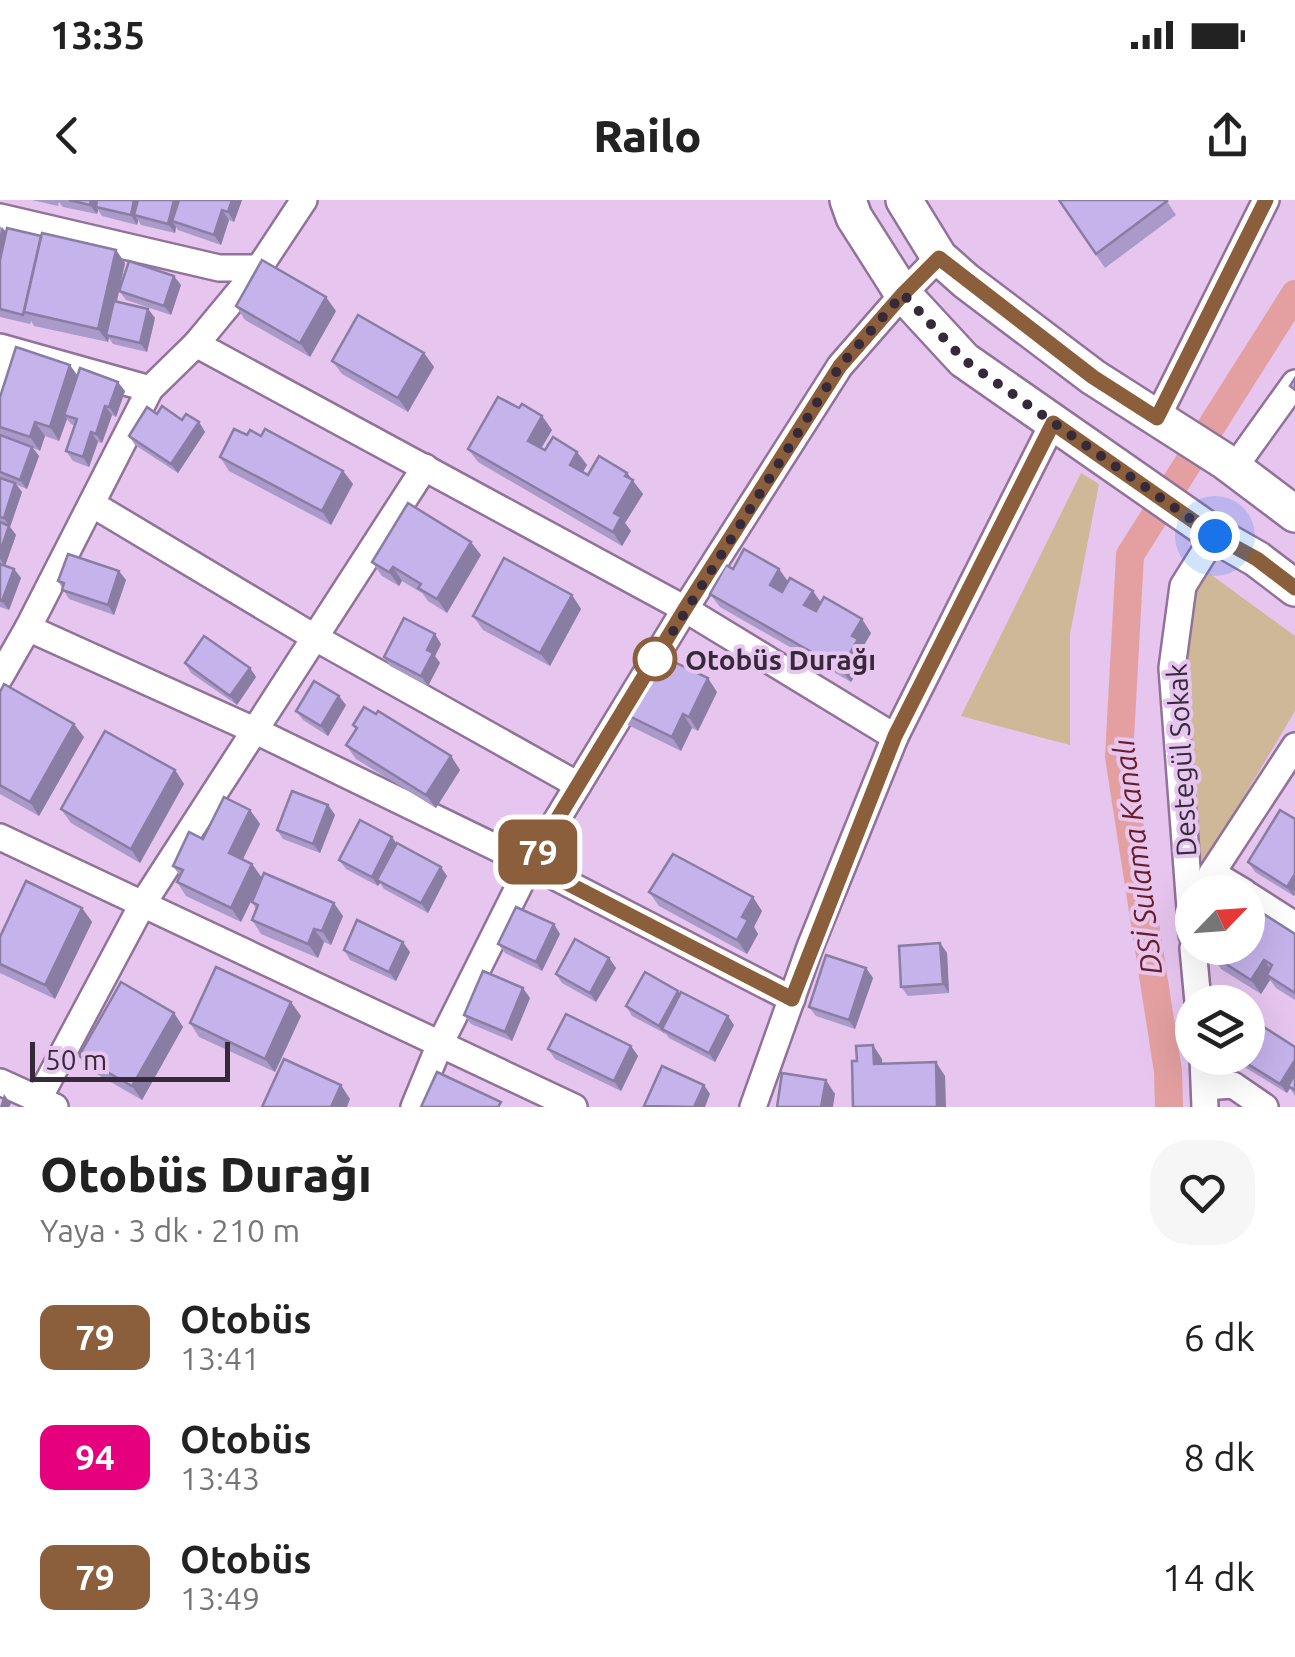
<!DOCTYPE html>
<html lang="tr">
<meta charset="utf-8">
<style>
:root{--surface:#fff;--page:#f6f6f6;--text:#222;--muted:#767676}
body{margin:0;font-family:Ubuntu,sans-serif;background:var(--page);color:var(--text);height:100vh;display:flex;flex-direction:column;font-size:38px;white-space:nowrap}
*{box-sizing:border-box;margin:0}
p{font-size:32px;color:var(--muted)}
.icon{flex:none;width:55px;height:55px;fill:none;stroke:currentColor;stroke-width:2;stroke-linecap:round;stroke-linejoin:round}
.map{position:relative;height:907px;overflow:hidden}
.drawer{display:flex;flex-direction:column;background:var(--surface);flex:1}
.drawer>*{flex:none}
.badge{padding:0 20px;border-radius:15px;font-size:35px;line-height:65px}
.needle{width:65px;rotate:65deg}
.buttons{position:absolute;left:1175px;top:675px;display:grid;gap:20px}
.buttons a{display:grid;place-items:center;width:90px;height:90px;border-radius:50%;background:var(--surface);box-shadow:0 10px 40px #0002;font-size:50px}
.scale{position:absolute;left:30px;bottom:25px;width:200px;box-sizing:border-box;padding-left:10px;border:5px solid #362939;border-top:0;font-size:28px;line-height:35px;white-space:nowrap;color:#362939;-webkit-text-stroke:8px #e6c5ef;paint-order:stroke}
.you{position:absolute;width:50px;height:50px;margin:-25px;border:8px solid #fff;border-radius:50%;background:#1a73e8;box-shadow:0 0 0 15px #1a73e833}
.map>.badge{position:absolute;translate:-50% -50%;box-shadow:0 0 0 5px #fff}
.round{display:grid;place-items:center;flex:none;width:105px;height:105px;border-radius:40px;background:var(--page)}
.head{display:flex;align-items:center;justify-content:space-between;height:170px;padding:0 40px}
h1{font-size:48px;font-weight:800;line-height:75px}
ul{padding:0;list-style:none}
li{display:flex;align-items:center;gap:30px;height:120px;padding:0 40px}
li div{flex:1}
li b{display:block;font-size:38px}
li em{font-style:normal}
li .badge{min-width:110px;font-weight:700;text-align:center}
.status{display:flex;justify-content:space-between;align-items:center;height:70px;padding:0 50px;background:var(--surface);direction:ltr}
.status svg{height:28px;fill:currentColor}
header{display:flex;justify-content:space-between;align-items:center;height:130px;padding:0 40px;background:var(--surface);font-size:45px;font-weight:800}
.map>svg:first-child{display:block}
.green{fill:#ceb897}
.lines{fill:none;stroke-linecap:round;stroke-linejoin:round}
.canal{stroke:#e4a0a0;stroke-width:28}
.street-casing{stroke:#917299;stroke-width:30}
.secondary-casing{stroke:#917299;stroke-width:40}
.street{stroke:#fff;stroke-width:25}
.secondary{stroke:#fff;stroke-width:35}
.wall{fill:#a99aca}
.shaded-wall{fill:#8a7da4}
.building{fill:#c5b3eb;stroke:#8a7da4;stroke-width:2.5}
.line-casing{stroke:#fff;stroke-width:22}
.line{stroke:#8b5e3c;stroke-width:15}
.walk{stroke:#362939;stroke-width:10;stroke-dasharray:0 18}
.stop-dot{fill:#fff;stroke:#8b5e3c;stroke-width:5}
.labels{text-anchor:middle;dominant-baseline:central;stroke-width:8;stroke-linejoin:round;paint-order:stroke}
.stop-label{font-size:28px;font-weight:bold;fill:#362939;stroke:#e6c5ef;text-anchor:start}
.street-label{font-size:28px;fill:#362939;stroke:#e6c5ef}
.water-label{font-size:30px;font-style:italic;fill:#6b1c25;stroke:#e6c5ef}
</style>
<div class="status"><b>13:35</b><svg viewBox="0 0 49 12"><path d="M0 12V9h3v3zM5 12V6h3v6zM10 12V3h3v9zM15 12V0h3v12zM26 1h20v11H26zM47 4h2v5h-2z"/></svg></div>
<header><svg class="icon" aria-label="back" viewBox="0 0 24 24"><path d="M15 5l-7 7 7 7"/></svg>Railo<svg class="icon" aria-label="share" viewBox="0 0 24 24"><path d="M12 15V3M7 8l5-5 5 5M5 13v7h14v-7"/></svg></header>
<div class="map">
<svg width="1295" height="907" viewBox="0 0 1295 907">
<rect width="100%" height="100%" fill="#e6c5ef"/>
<g class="green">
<polygon points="1081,273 1099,284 1070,434 1070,545 961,516"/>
<polygon points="1210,374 1295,436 1295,511 1205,662 1194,653 1187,445 1196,385"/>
</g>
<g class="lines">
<polyline class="canal" points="1169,907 1168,871 1119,557 1130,355 1295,94"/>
<defs>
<g id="street">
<polyline points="304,0 259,68 196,144 150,189 28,428 254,530 530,664 792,799"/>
<polyline points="0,17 219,68 259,68"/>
<polyline points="196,144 685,409 895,537"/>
<polyline points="0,147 150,189"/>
<polyline points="0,195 16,153"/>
<polyline points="1157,218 1266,0"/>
<polyline points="1234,268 1295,183"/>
<polyline points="92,304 314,437 578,585"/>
<polyline points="0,477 28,428"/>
<polyline points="0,637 574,907"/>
<polyline points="1212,673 1295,546"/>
<polyline points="1208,692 1212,673 1244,692"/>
<polyline points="1248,695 1295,725"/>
<polyline points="1192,735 1172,468 1183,386 1215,335"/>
<polyline points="1193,748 1198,802"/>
<polyline points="1203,858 1205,907"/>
<polyline points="0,882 55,907"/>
<polyline points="1205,887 1233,885 1265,907"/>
<polyline points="38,900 142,705 425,267"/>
<polyline points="414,907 440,844 530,664 685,409 840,166 903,94 939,57"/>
<polyline points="753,907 810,747 895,537 1053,223"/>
</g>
<g id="secondary">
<polyline points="848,0 854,17 903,94 964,160 1215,335 1257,359 1295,388"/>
<polyline points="904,0 939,57 966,81 1093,177 1226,262 1295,314"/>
</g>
</defs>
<use href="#street" class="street-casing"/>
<use href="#secondary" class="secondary-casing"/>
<use href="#street" class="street"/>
<use href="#secondary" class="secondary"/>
</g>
<g class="wall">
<polygon points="32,0 242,0 234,22 229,20 221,45 178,30 176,27 175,33 141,25 138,20 137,25 102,16 98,10 97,14 63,7 59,2 58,6"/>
<polygon points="1059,0 1166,0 1176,15 1105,68"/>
<polygon points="0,26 6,33 116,50 125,63 117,102 148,109 155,118 147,152 113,144 109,138 108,142 34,126 31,121 30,124 0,117"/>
<polygon points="181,85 171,115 126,100 119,91"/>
<polygon points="236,106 336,111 310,157 245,120"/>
<polygon points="424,153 434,167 408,212 342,174 332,161"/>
<polygon points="78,175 125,191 116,217 112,215 102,243 98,242 89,267 73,261 66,251 75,226 71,224 67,219 59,241 45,236 40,251 33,248 39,256 27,289 17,285 22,292 10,327 16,335 5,366 14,369 21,378 9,410 0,407 0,197"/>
<polygon points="519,208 542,216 552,230 541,248 545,250 577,252 587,265 583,272 588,275 627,273 643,294 625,323 631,331 622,346 478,262 468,249"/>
<polygon points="157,214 199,222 205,232 178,273 135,245 129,236"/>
<polygon points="247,235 343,271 353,284 331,325 229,271 220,257"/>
<polygon points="481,355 447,413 428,401 422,393 402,381 399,386 382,376 372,362"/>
<polygon points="733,369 779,369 788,382 871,433 863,447 868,453 851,482 720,407 710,394"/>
<polygon points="126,380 114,415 69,399 58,381"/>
<polygon points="572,395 581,409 550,466 483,430 473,416"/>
<polygon points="441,444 435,456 440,463 428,486 390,466 384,457"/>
<polygon points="185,463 250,468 256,477 237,505 191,473"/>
<polygon points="0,492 84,537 39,616 0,594"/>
<polygon points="717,492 698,531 692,528 681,551 626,524 617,510"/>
<polygon points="346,505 328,536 303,520 296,511"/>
<polygon points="353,525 451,556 460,570 436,608 356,559 346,545 356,530"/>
<polygon points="175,570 184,584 140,663 71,623 61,609"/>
<polygon points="328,605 335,615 320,653 283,639 277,630"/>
<polygon points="250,610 260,624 243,659 252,664 262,678 241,722 186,696 177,682 180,676 173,666 203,639"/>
<polygon points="1295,619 1295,694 1294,696 1255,672 1248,662"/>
<polygon points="396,644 447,676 428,713 384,689 380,683 378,686 346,669 339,660"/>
<polygon points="649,692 762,711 754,727 758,734 747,754 659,706"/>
<polygon points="252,702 343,716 331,745 324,742 318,758 261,734 252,720 256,709"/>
<polygon points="82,708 92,722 55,799 0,773 0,737"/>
<polygon points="560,734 542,771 505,753 498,744"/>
<polygon points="1295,734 1295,800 1276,788 1270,780 1261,794 1221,769 1212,755"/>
<polygon points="940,743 947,753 949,793 908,796 901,787"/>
<polygon points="344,750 410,752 396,781 350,760"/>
<polygon points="609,758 616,768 596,802 562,783 556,774"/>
<polygon points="866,768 873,778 855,829 816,816 809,807"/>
<polygon points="680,794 734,825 715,862 669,838 666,834 632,816 626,806"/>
<polygon points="530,798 512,841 471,824 464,815"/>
<polygon points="174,813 183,827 142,900 88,869 79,856"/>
<polygon points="301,816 275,872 199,837 190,823"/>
<polygon points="631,846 638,856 621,891 555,859 548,849"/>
<polygon points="1295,847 1295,896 1290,888 1287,893 1241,865 1236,858 1248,858"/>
</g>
<g class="shaded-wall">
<polygon points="91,0 100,0 96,7 98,10 97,14 90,5"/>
<polygon points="134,0 143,0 134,15 138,20 137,25 131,15"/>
<polygon points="174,0 183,0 172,21 176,27 175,33 168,24"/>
<polygon points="232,0 242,0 234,22 228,12"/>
<polygon points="222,10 229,20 221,45 214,35"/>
<polygon points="2,27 9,36 0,67 0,35"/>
<polygon points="116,50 125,63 109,136 106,135 109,138 108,142 98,129"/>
<polygon points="174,76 181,85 171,115 164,106"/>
<polygon points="326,97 336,111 310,157 300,143"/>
<polygon points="148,109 155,118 147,152 140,143"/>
<polygon points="424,153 434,167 408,212 398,198"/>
<polygon points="70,165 80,179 64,215 67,219 59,241 50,227"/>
<polygon points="118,182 125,191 116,217 109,207"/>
<polygon points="105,206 112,215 102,243 96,234"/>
<polygon points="542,216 552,230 538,254 528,241"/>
<polygon points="35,222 45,236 40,251 30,237"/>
<polygon points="199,222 205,232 178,273 171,264"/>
<polygon points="91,232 98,242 89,267 83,257"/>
<polygon points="32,247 39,256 27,289 20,280"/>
<polygon points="577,252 587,265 579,278 570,265"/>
<polygon points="343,271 353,284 331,325 322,311"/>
<polygon points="627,273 643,294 625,323 631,331 622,346 613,332 614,313"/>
<polygon points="15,283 22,292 10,327 16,335 5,366 0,359 0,352 9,326 4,318"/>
<polygon points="471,342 481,355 447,413 437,399"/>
<polygon points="393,367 402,381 399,386 389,372"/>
<polygon points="14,369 21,378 9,410 2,401"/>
<polygon points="779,369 789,383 780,399 770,385"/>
<polygon points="119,371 126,380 114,415 108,405"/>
<polygon points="813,391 822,404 814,418 804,405"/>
<polygon points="572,395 581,409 550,466 540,453"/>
<polygon points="862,419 871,433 863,447 868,453 851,482 841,469 852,436"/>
<polygon points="435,434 441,444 435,456 440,463 428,486 421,476 427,450"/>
<polygon points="250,468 256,477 237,505 230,496"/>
<polygon points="708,478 717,492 698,531 689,517"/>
<polygon points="339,496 346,505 328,536 321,526"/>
<polygon points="683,514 692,528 681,551 672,537"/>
<polygon points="74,524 84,537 39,616 30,602"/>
<polygon points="451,556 460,570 436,608 426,595"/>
<polygon points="175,570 184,584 140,663 131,649"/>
<polygon points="328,605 335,615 320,653 313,644"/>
<polygon points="250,610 260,624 239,667 229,653"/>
<polygon points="392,637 399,647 377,680 380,683 378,686 372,677"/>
<polygon points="252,664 262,678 241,722 231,708"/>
<polygon points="441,667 447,676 428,713 421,703"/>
<polygon points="1295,674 1295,692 1291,689 1295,694 1294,696 1287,687"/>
<polygon points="753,697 762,711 754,727 758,734 747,754 737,740 742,717"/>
<polygon points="334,703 343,716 331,745 322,731"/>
<polygon points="82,708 92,722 55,799 45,785"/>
<polygon points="554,724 560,734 542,771 536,762"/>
<polygon points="314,729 324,742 318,758 308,744"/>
<polygon points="403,742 410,752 396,781 389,772"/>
<polygon points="940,743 947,753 949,793 943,784"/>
<polygon points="609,758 616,768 596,802 590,793"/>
<polygon points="1264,760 1274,774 1267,775 1270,780 1261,794 1251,780"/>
<polygon points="866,768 873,778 855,829 849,820"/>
<polygon points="523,788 530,798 512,841 505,832"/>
<polygon points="678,791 685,801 662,829 665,835 659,826"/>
<polygon points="291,802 301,816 275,872 265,859"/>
<polygon points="174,813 183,827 142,900 132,886"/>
<polygon points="728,816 734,825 715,862 709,853"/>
<polygon points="873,845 882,859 883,878 874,864"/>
<polygon points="631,846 638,856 621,891 614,881"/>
<polygon points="1295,860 1295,880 1287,893 1280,884"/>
<polygon points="936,862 945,876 946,907 937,907"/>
<polygon points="826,880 835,894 833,907 821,907"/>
<polygon points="341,885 350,899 347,907 331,907"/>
<polygon points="704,885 710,894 705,907 694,907"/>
<polygon points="4,894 11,904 9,907 0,907"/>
</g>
<g class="building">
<polygon points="69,0 91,0 90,5"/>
<polygon points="97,0 134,0 131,15 96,7"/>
<polygon points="138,0 174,0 168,24 134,15"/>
<polygon points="179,0 232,0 228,12 222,10 214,35 172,21"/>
<polygon points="1059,0 1166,0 1167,1 1096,54"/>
<polygon points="7,28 41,36 23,115 0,109 0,60"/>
<polygon points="42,33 116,50 98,129 24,112"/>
<polygon points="262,60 326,97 300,143 236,106"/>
<polygon points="129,61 174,76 164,106 119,91"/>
<polygon points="114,101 148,109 140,143 106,135"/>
<polygon points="358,115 424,153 398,198 332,161"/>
<polygon points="16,147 70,165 50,227 35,222 30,237 0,227 0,197"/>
<polygon points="80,168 118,182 109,207 105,206 96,234 91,232 83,257 66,251 77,219 64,215"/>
<polygon points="1295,178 1295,190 1290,186"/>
<polygon points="498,197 519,208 522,204 542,216 528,241 545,250 553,237 577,252 570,265 588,275 599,256 627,273 625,276 633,280 614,313 621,317 613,332 468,249"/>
<polygon points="162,206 182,220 186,214 199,222 171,264 129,236 147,207 157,214"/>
<polygon points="234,229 247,235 250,230 261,236 265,229 343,271 322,311 220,257"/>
<polygon points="0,235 32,247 20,280 0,272"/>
<polygon points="0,278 15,283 4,318 0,317"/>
<polygon points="408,303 471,342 437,399 418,388 421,384 393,367 389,372 372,362"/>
<polygon points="0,322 9,326 0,352"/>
<polygon points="744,349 779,369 770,385 782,392 790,378 813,391 804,405 816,411 824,397 862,419 852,436 858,439 841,469 710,394 726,365 733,369"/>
<polygon points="68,354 119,371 108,405 62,390 64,383 58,381"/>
<polygon points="504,358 572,395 540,453 473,416"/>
<polygon points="0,364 14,369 2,401 0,400"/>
<polygon points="404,418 435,434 427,450 433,453 421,476 384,457"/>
<polygon points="204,436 250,468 230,496 185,463"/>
<polygon points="651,451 708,478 689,517 683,514 672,537 617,510 642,458 647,461"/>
<polygon points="314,481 339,496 321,526 296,511"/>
<polygon points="4,484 74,524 30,602 0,585 0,492"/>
<polygon points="364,507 376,514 378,511 451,556 426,595 346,545 357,528 353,525"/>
<polygon points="105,531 175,570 131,649 61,609"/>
<polygon points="292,591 328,605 313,644 277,630"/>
<polygon points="224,597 250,610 229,653 252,664 231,708 177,682 183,670 173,666 189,632 203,639"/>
<polygon points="1280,610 1295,619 1295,674 1287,687 1248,662"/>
<polygon points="360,620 392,637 372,677 339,660"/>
<polygon points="397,643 441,667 421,703 377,680"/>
<polygon points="673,654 753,697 742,717 748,720 737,740 649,692"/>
<polygon points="264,673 334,703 322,731 314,729 308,744 252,720 258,705 252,702"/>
<polygon points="26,681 82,708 45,785 0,764 0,737"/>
<polygon points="1219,686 1230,692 1215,692"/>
<polygon points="1248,704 1295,734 1295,793 1267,775 1272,765 1264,760 1251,780 1212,755 1211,748 1248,748"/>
<polygon points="516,707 554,724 536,762 498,744"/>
<polygon points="357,720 403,742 389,772 344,750"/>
<polygon points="575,739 609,758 590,793 556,774"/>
<polygon points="940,743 943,784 901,787 899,746"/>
<polygon points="826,755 866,768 849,820 809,807"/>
<polygon points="216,767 291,802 265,859 190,823"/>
<polygon points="483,771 523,788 505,832 464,815"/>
<polygon points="645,772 678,791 659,826 626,806"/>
<polygon points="121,782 174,813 132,886 79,856"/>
<polygon points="681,792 728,816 709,853 662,829"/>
<polygon points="566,814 631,846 614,881 548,849"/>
<polygon points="1256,822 1295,847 1295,860 1280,884 1238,858 1248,858 1248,835"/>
<polygon points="873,845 874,864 936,862 937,907 853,907 852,861 857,861 856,846"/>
<polygon points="284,859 341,885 331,907 262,907"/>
<polygon points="662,866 704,885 694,907 644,906"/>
<polygon points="437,872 501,902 498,907 421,907"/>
<polygon points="782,873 826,880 821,907 777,907"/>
<polygon points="1295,874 1295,890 1288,886"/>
</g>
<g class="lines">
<defs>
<polyline id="line" points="1266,0 1157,218 1093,177 939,58 903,94 840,166 685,409 530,664 792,799 895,536 1053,223 1215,336 1257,359 1295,388"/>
</defs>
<use href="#line" class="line-casing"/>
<use href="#line" class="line"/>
<polyline class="walk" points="655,459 650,468 840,166 903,94 964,160 1215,336"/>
</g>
<circle class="stop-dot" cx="655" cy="459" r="20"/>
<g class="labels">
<g class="stop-label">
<text x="685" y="459">Otobüs Durağı</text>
</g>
<g class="street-label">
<text transform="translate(1181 560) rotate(-93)">Destegül Sokak</text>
</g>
<g class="water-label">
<text transform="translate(1137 657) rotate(-97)">DSİ Sulama Kanalı</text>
</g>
</g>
</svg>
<div class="buttons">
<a><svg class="needle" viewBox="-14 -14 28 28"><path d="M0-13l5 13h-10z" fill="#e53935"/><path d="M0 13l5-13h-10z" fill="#767676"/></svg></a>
<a><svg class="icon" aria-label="layers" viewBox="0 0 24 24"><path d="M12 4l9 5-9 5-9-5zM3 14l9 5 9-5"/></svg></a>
</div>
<div class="scale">50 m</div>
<div class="you" style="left:1215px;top:336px"></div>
<b class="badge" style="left:538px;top:652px;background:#8b5e3c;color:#fff">79</b>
</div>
<section class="drawer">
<div class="head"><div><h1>Otobüs Durağı</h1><p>Yaya · 3 dk · 210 m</p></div><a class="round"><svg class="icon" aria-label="heart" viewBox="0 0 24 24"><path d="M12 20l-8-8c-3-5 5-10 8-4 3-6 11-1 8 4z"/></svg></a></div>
<ul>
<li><span class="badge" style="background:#8b5e3c;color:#fff">79</span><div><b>Otobüs</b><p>13:41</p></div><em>6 dk</em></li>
<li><span class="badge" style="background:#e6007e;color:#fff">94</span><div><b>Otobüs</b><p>13:43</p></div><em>8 dk</em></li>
<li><span class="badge" style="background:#8b5e3c;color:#fff">79</span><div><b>Otobüs</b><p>13:49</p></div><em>14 dk</em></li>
</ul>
</section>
